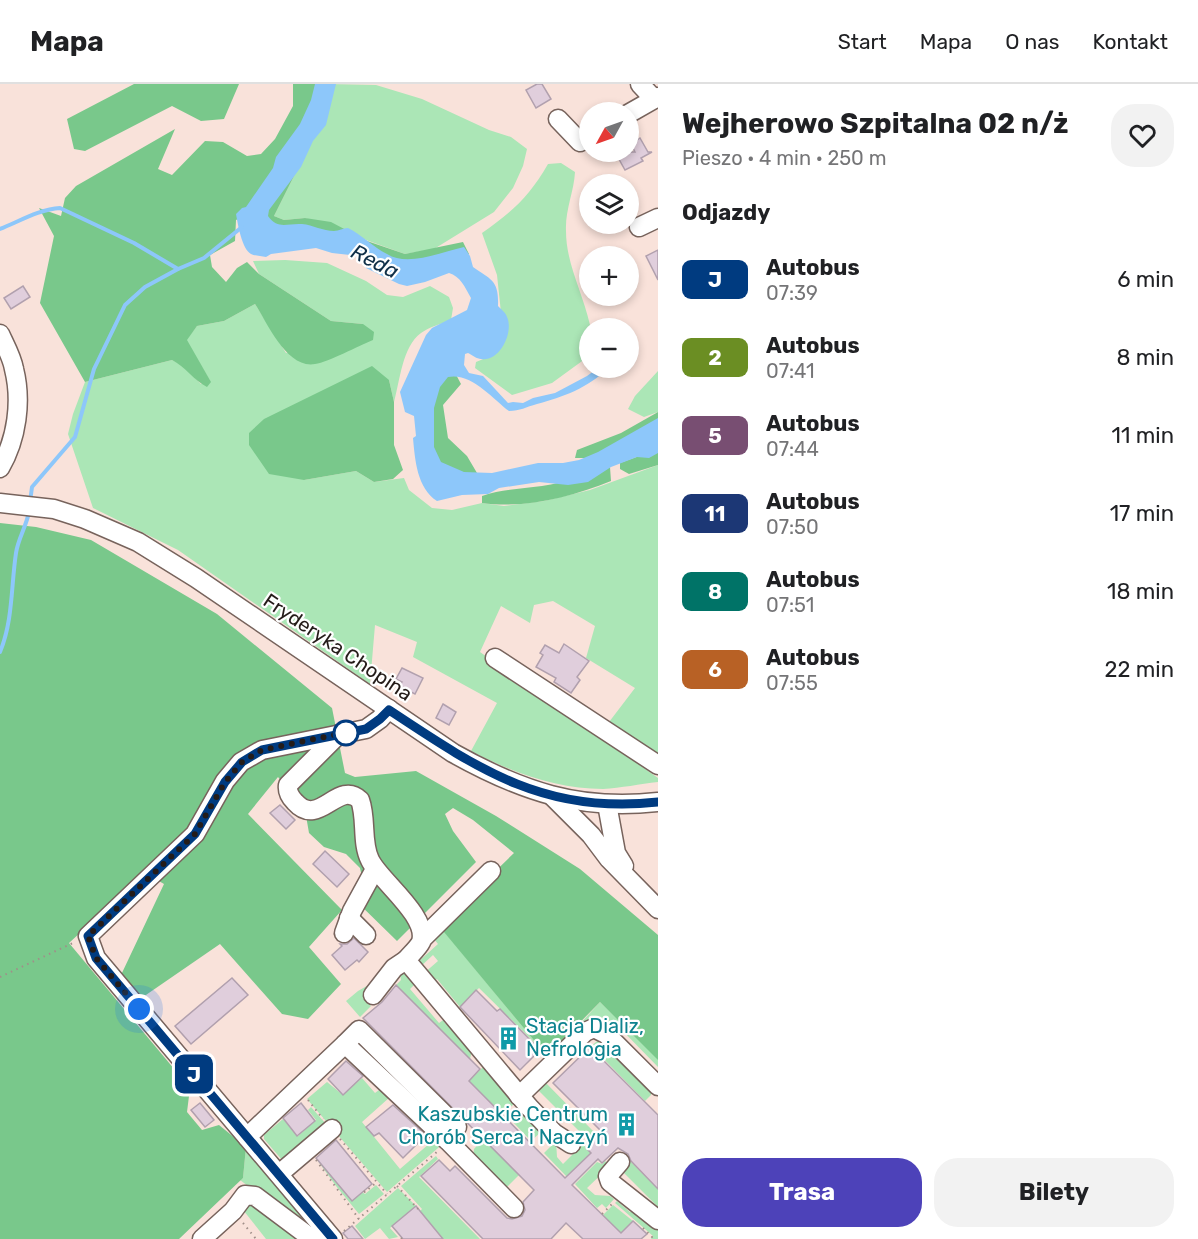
<!DOCTYPE html>
<html lang="pl">
<meta charset="utf-8">
<style>
:root{--surface:#fff;--page:#f2f2f2;--text:#202124;--muted:#757577;--line:#e0e0e0;--accent:#4d42b9}
body{margin:0;font-family:Rubik,sans-serif;background:var(--page);color:var(--text);height:100vh;display:flex;flex-direction:column;font-size:22px;white-space:nowrap}
*{box-sizing:border-box;margin:0}
p{font-size:20px;color:var(--muted)}
.icon{flex:none;width:33px;height:33px;fill:none;stroke:currentColor;stroke-width:2;stroke-linecap:round;stroke-linejoin:round}
.map{position:relative;flex:1;overflow:hidden}
.details{display:flex;flex-direction:column;background:var(--surface);width:540px}
.details>*{flex:none}
.badge{padding:0 12px;border-radius:9px;font-size:21px;line-height:39px}
.needle{width:39px;rotate:230deg}
.controls{position:absolute;left:579px;top:18px;display:grid;gap:12px}
.controls a{display:grid;place-items:center;width:60px;height:60px;border-radius:50%;background:var(--surface);box-shadow:0 3px 9px #0003;font-size:30px}
.you{position:absolute;width:30px;height:30px;margin:-15px;border:4px solid #fff;border-radius:50%;background:#1a73e8;box-shadow:0 0 0 9px #1a73e833}
.map>.badge{position:absolute;translate:-50% -50%;box-shadow:0 0 0 3px #fff}
h2{padding:0 24px;font-size:22px;line-height:54px}
.round{display:grid;place-items:center;flex:none;width:63px;height:63px;border-radius:24px;background:var(--page)}
.overview{display:flex;align-items:center;justify-content:space-between;height:102px;padding:0 24px}
h1{font-size:28px;font-weight:700;line-height:45px}
.cta{display:flex;gap:12px;margin-top:auto;padding:12px 24px}
.cta a{flex:1;height:69px;border-radius:24px;background:var(--accent);color:#fff;font-size:24px;font-weight:700;line-height:69px;text-align:center}
.cta a+a{background:var(--page);color:var(--text)}
ul{padding:0;list-style:none}
li{display:flex;align-items:center;gap:18px;height:78px;padding:0 24px}
li div{flex:1}
li b{display:block;font-size:22px}
li em{font-style:normal}
li .badge{min-width:66px;font-weight:700;text-align:center}
header{display:flex;align-items:center;gap:36px;box-sizing:border-box;height:84px;padding:0 30px;background:var(--surface);border-bottom:2px solid var(--line)}
header strong{font-size:28px}
nav{display:flex;gap:33px;margin-inline-start:auto;font-size:21px}
main{display:flex;flex:1;min-height:0}
.map>svg:first-child{display:block}
.green{fill:#abe6b6}
.forest{fill:#79c88b}
.water{fill:#8dc7fa}
.lines{fill:none;stroke-linecap:round;stroke-linejoin:round}
.stream{stroke:#8dc7fa;stroke-width:4}
.building{fill:#e0cedc;stroke:#b1a0ae;stroke-width:1.5}
.minor-casing{stroke:#77635c;stroke-width:21}
.path{stroke:#a08f89;stroke-width:2;stroke-dasharray:1.5 4.5;stroke-linecap:butt}
.minor{stroke:#fff;stroke-width:18}
.line-casing{stroke:#fff;stroke-width:14}
.line{stroke:#003b80;stroke-width:9}
.walk{stroke:#241c19;stroke-width:6;stroke-dasharray:0 10.8}
.stop-dot{fill:#fff;stroke:#003b80;stroke-width:3}
.labels{text-anchor:middle;dominant-baseline:central;stroke-width:4.5;stroke-linejoin:round;paint-order:stroke}
.street-label{font-size:20px;fill:#241c19;stroke:#fff}
.culture-label{font-size:20px;fill:#0d838f;stroke:#fff;text-anchor:start}
.water-label{font-size:21px;font-style:italic;fill:#103049;stroke:#fff}
</style>
<header>
<strong>Mapa</strong>
<nav><a>Start</a><a>Mapa</a><a>O nas</a><a>Kontakt</a></nav>
</header>
<main>
<div class="map">
<svg width="658" height="1155" viewBox="0 0 658 1155">
<rect width="100%" height="100%" fill="#f9e2da"/>
<g class="green">
<polygon points="328,0 376,1 422,15 489,46 511,53 527,65 523,82 513,104 494,128 434,165 405,170 305,134 284,136 274,132 317,46"/>
<path d="M561,79L575,88C574,108 565,126 566,147C566,180 583,209 590,241C591,248 589,262 589,272L552,299L512,311L475,284L476,278L493,271L504,257L497,191L482,149C512,128 529,113 548,80Z"/>
<path d="M285,176L327,179L366,197L387,211L403,213L430,202L449,213L453,224L451,236C441,240 429,243 421,249C402,263 400,297 394,318L389,296L304,396L356,387L374,398L404,394L409,406L432,424L452,426L482,419L504,422L544,417L590,406L658,381V677L606,642L635,604L586,574L595,542L553,517L534,521L530,539L501,522L480,568L658,694V698C640,700 621,704 603,705C557,705 511,688 471,667L497,619L413,573L417,558L375,541L370,600L178,466L93,424L68,350L73,330L85,298L172,276L182,281L201,300L210,297L186,256L197,242L224,237L255,220L286,269L363,240L331,237L259,190L253,177Z"/>
<polygon points="658,287 658,328 644,333 628,325 635,312"/>
<polygon points="443,846 542,966 479,904 460,923 437,895 431,900 423,890 438,877 433,871 419,884 418,878 438,860 434,855"/>
<polygon points="399,885 406,886 417,898 410,905 439,939 446,934 444,938 447,941 450,939 473,962 470,975 396,901 401,896"/>
<polygon points="372,899 374,901 363,914 371,922 360,933 346,917 358,907"/>
<polygon points="600,918 658,974 658,983 616,940 609,946 580,940"/>
<polygon points="600,955 651,1006 651,1011 645,1017 591,962"/>
<polygon points="484,982 517,1017 502,1031 469,997"/>
<polygon points="552,988 555,990 546,999 594,1048 587,1055 536,1004"/>
<polygon points="362,994 375,1009 383,1003 390,1013 362,1038 400,1085 437,1053 445,1058 387,1108 307,1015 327,998 343,1011"/>
<polygon points="311,1023 326,1040 283,1077 264,1055 264,1051 283,1035 298,1052 316,1036 308,1026"/>
<polygon points="522,1023 541,1048 531,1057 513,1038 521,1031 518,1026"/>
<polygon points="483,1055 519,1091 505,1105 473,1073 474,1065"/>
<polygon points="556,1057 557,1073 563,1080 583,1060 591,1069 567,1093 544,1069"/>
<polygon points="246,1063 316,1143 306,1146 240,1096 243,1094"/>
<polygon points="436,1072 438,1075 419,1093 480,1155 443,1155 420,1127 422,1125 401,1102"/>
<polygon points="315,1073 352,1117 362,1108 365,1110 376,1101 384,1110 359,1130 336,1102"/>
<polygon points="605,1077 610,1082 587,1104 595,1111 610,1112 614,1115 606,1124 602,1120 597,1124 575,1100 597,1078 602,1080"/>
<polygon points="630,1077 658,1105 658,1123 621,1086"/>
<polygon points="398,1104 416,1122 390,1144 398,1153 389,1155 380,1144 365,1155 355,1142"/>
<polygon points="252,1116 304,1155 266,1155 240,1122"/>
<polygon points="617,1117 630,1128 640,1128 658,1141 658,1155 651,1155 653,1152 615,1119"/>
<polygon points="613,1121 633,1137 621,1149 603,1131"/>
</g>
<g class="forest">
<polygon points="134,0 239,0 224,35 201,37 172,22 85,67 74,65 67,35"/>
<path d="M293,0H328L303,74L274,132L284,136L305,134L331,138L367,157L405,170L463,158L469,170L423,182L276,147L252,127L236,136L235,157L210,171L212,183L226,198L237,184L247,178L259,190L331,237L363,240L374,248L373,256C358,262 329,278 315,280C287,285 268,240 255,220L224,237L197,242L187,256L211,298L207,303C193,296 186,283 172,276L85,298L40,219L54,152L39,124L61,132L65,114L76,102L175,45L158,85L172,91L205,57L223,58L247,72L261,70L275,55L293,22Z"/>
<polygon points="446,272 461,300 443,321 448,354 467,372 477,389 461,397 439,399 422,324"/>
<polygon points="372,282 389,296 394,318 394,361 403,386 393,395 374,398 356,387 304,396 269,390 249,361 249,349 264,335"/>
<polygon points="658,328 658,343 586,374 575,374 577,366 621,349"/>
<polygon points="658,365 658,381 629,390 620,385 620,379"/>
<path d="M610,383L611,397C571,413 525,425 482,419V412C502,405 521,405 542,402C566,398 588,392 610,383Z"/>
<polygon points="0,439 36,443 91,456 217,530 332,624 345,689 355,693 416,687 496,732 580,785 658,851 658,976 600,918 547,972 439,842 514,769 473,736 453,724 445,730 453,747 476,778 397,857 353,814 353,804 362,793 360,784 346,770 324,763 309,749 305,726 278,693 248,730 342,826 309,863 341,900 308,935 282,930 220,860 143,913 121,891 164,800 145,789 69,859 190,1004 187,1028 202,1046 219,1041 246,1063 243,1094 179,1155 0,1155"/>
</g>
<path class="water" d="M315,0H336L326,41L313,57L301,83L269,126L268,132C278,146 287,139 302,140C313,141 323,147 334,147C339,147 343,144 348,144C362,151 373,163 387,170C408,183 441,168 464,163L470,172L473,183C492,196 499,197 498,222C501,225 506,229 507,233C514,248 500,278 481,275C477,275 472,271 468,269L465,270L464,281L469,289L483,292L508,319L513,318L523,319L533,314L555,309L587,292L598,284H608C588,304 563,313 537,320C526,323 520,327 509,327C493,315 471,288 448,293L440,303L434,324V363L441,378L464,388L492,389L538,379H563L579,376L598,368L658,334V369L649,374L637,373L611,383L588,398L568,401L539,398L499,404L488,410L462,411L437,417C417,404 415,376 413,354L416,352L414,332L405,328L400,308L426,251L432,244L467,226L471,214C465,203 460,192 449,189L425,198L407,202L399,200L366,184L364,176L359,172L332,169L316,164L271,170L266,173C261,172 255,172 251,170C242,165 238,141 236,130L242,124L246,123L273,84L276,73L300,40L311,16Z"/>
<g class="lines">
<g class="stream">
<path d="M0,145C18,138 40,125 60,124L134,159L178,185"/>
<polyline points="30,418 32,403 75,353 94,285 125,221 145,203 178,185 204,174 242,143"/>
<path d="M0,568C13,537 11,502 16,469C18,455 26,443 29,428"/>
</g>
</g>
<g class="building">
<polygon points="537,0 542,0 551,15 536,24 526,6"/>
<polygon points="640,54 648,68 652,68 641,74 643,77 625,86 615,68 635,68 631,60"/>
<polygon points="658,166 658,196 646,172"/>
<polygon points="23,202 30,213 11,225 4,214"/>
<polygon points="564,560 589,577 577,593 580,596 571,609 554,598 556,594 536,583 543,571 540,569 545,561 559,569"/>
<polygon points="402,584 423,594 415,610 399,602 402,598 396,595"/>
<polygon points="443,620 456,628 449,641 436,634"/>
<polygon points="280,721 295,736 286,745 270,729"/>
<polygon points="325,767 349,790 337,803 313,780"/>
<polygon points="354,854 368,868 359,878 357,876 345,886 332,871 342,862 340,860 347,860"/>
<polygon points="232,894 248,911 191,960 175,942"/>
<polygon points="396,901 480,985 469,997 565,1094 591,1069 586,1064 602,1048 553,999 590,963 658,1031 658,1105 631,1077 628,1070 618,1064 602,1079 598,1075 572,1101 621,1149 633,1137 647,1150 641,1155 583,1155 566,1139 551,1155 483,1155 421,1092 439,1076 450,1087 455,1082 507,1134 512,1135 522,1132 525,1126 523,1118 534,1106 363,934 382,918"/>
<polygon points="476,906 497,927 500,925 540,966 520,986 460,923"/>
<polygon points="346,977 363,992 343,1011 328,995"/>
<polygon points="200,1019 214,1036 205,1043 191,1026"/>
<polygon points="301,1019 315,1037 297,1052 283,1034"/>
<polygon points="393,1021 426,1051 403,1074 379,1049 374,1052 366,1043"/>
<polygon points="336,1056 372,1100 352,1117 316,1074"/>
<polygon points="416,1122 420,1127 443,1155 403,1155 392,1142"/>
<polygon points="352,1142 363,1155 348,1155 343,1149"/>
</g>
<g class="lines">
<defs>
<g id="minor">
<polyline points="640,0 654,15"/>
<polyline points="628,30 658,13"/>
<polyline points="558,35 580,58 590,52"/>
<polyline points="639,143 658,134"/>
<path d="M0,250C5,261 12,273 14,285C22,317 17,355 0,384"/>
<path d="M0,419L54,425L85,435L138,458L196,494L453,669C521,707 579,727 658,718"/>
<polyline points="495,574 658,681"/>
<path d="M339,650L288,701C287,708 290,713 295,718C319,745 338,695 360,716C367,735 361,758 370,776C379,796 429,832 421,858C418,864 411,870 406,876L529,1023L554,1049L571,1060"/>
<polyline points="553,713 591,751 609,775 658,825"/>
<polyline points="607,720 616,769 624,782"/>
<polyline points="349,834 366,851"/>
<polyline points="344,849 352,827 375,785"/>
<polyline points="422,855 491,787"/>
<polyline points="373,911 394,884 406,876"/>
<polyline points="345,960 359,946 457,1043 447,1056"/>
<polyline points="519,1012 585,948 594,944 606,950 658,1002"/>
<polyline points="247,1053 345,960 447,1056 514,1124"/>
<polyline points="620,1078 608,1092 610,1098 658,1136"/>
<polyline points="279,1090 332,1045"/>
<polyline points="202,1155 233,1127 245,1111 255,1112 307,1151 312,1153 325,1146"/>
<polyline points="333,1155 96,874 88,852 195,750 225,697 241,678 262,666 366,645 380,635 389,625"/>
</g>
</defs>
<use href="#minor" class="minor-casing"/>
<g class="path">
<polyline points="0,893 75,858"/>
<polyline points="308,1016 323,1035"/>
<polyline points="340,1055 387,1110"/>
<polyline points="316,1076 359,1135"/>
<polyline points="397,1102 418,1125"/>
<polyline points="364,1107 365,1108 377,1098"/>
<polyline points="602,1130 613,1119"/>
<polyline points="243,1139 256,1155"/>
<polyline points="643,1144 652,1153 649,1155"/>
<polyline points="344,1147 438,1067"/>
<polyline points="401,1155 402,1154"/>
</g>
<use href="#minor" class="minor"/>
</g>
<g class="lines">
<defs>
<path id="line" d="M333,1155L96,874L88,852L195,750L225,698L242,678L262,666L366,645L380,635L389,626C478,685 545,731 658,718"/>
</defs>
<use href="#line" class="line-casing"/>
<use href="#line" class="line"/>
<polyline class="walk" points="139,925 96,874 88,852 195,750 225,698 242,678 262,666 353,647 346,649"/>
</g>
<defs>
<symbol id="building-bare" viewBox="-9 -9 18 18"><path d="M-4-6H4V6H1V3H-1V6H-4ZM-2.5-4.3h1.7v1.8h-1.7ZM.8-4.3h1.7v1.8H.8ZM-2.5-1h1.7V.8h-1.7ZM.8-1h1.7V.8H.8Z" fill="#0f9aa8" stroke="#fff" stroke-width="2.5" paint-order="stroke"/></symbol>
</defs>
<g fill-rule="evenodd">
<use href="#building-bare" x="492" y="938" width="33" height="33"/>
<use href="#building-bare" x="610" y="1024" width="33" height="33"/>
</g>
<circle class="stop-dot" cx="346" cy="649" r="12"/>
<g class="labels">
<g class="street-label">
<text transform="translate(338 563) rotate(34)">Fryderyka Chopina</text>
</g>
<g class="culture-label">
<text x="526" y="942">Stacja Dializ,<tspan x="526" dy="23">Nefrologia</tspan></text>
<text x="608" y="1030" text-anchor="end">Kaszubskie Centrum<tspan x="608" dy="23">Chorób Serca i Naczyń</tspan></text>
</g>
<g class="water-label">
<text transform="translate(375 177) rotate(27)">Reda</text>
</g>
</g>
</svg>
<div class="controls">
<a><svg class="needle" viewBox="-14 -14 28 28"><path d="M0-13l5 13h-10z" fill="#e53935"/><path d="M0 13l5-13h-10z" fill="#757577"/></svg></a>
<a><svg class="icon" aria-label="layers" viewBox="0 0 24 24"><path d="M12 4l9 5-9 5-9-5zM3 14l9 5 9-5"/></svg></a>
<a>+</a>
<a>−</a>
</div>
<div class="you" style="left:139px;top:925px"></div>
<b class="badge" style="left:194px;top:990px;background:#003b80;color:#fff">J</b>
</div>
<section class="details">
<div class="overview"><div><h1>Wejherowo Szpitalna 02 n/ż</h1><p>Pieszo · 4 min · 250 m</p></div><a class="round"><svg class="icon" aria-label="heart" viewBox="0 0 24 24"><path d="M12 20l-8-8c-3-5 5-10 8-4 3-6 11-1 8 4z"/></svg></a></div>
<h2>Odjazdy</h2>
<ul>
<li><span class="badge" style="background:#003b80;color:#fff">J</span><div><b>Autobus</b><p>07:39</p></div><em>6 min</em></li>
<li><span class="badge" style="background:#6b8e23;color:#fff">2</span><div><b>Autobus</b><p>07:41</p></div><em>8 min</em></li>
<li><span class="badge" style="background:#784e72;color:#fff">5</span><div><b>Autobus</b><p>07:44</p></div><em>11 min</em></li>
<li><span class="badge" style="background:#1c3775;color:#fff">11</span><div><b>Autobus</b><p>07:50</p></div><em>17 min</em></li>
<li><span class="badge" style="background:#007367;color:#fff">8</span><div><b>Autobus</b><p>07:51</p></div><em>18 min</em></li>
<li><span class="badge" style="background:#b86125;color:#fff">6</span><div><b>Autobus</b><p>07:55</p></div><em>22 min</em></li>
</ul>
<div class="cta"><a>Trasa</a><a>Bilety</a></div>
</section>
</main>
